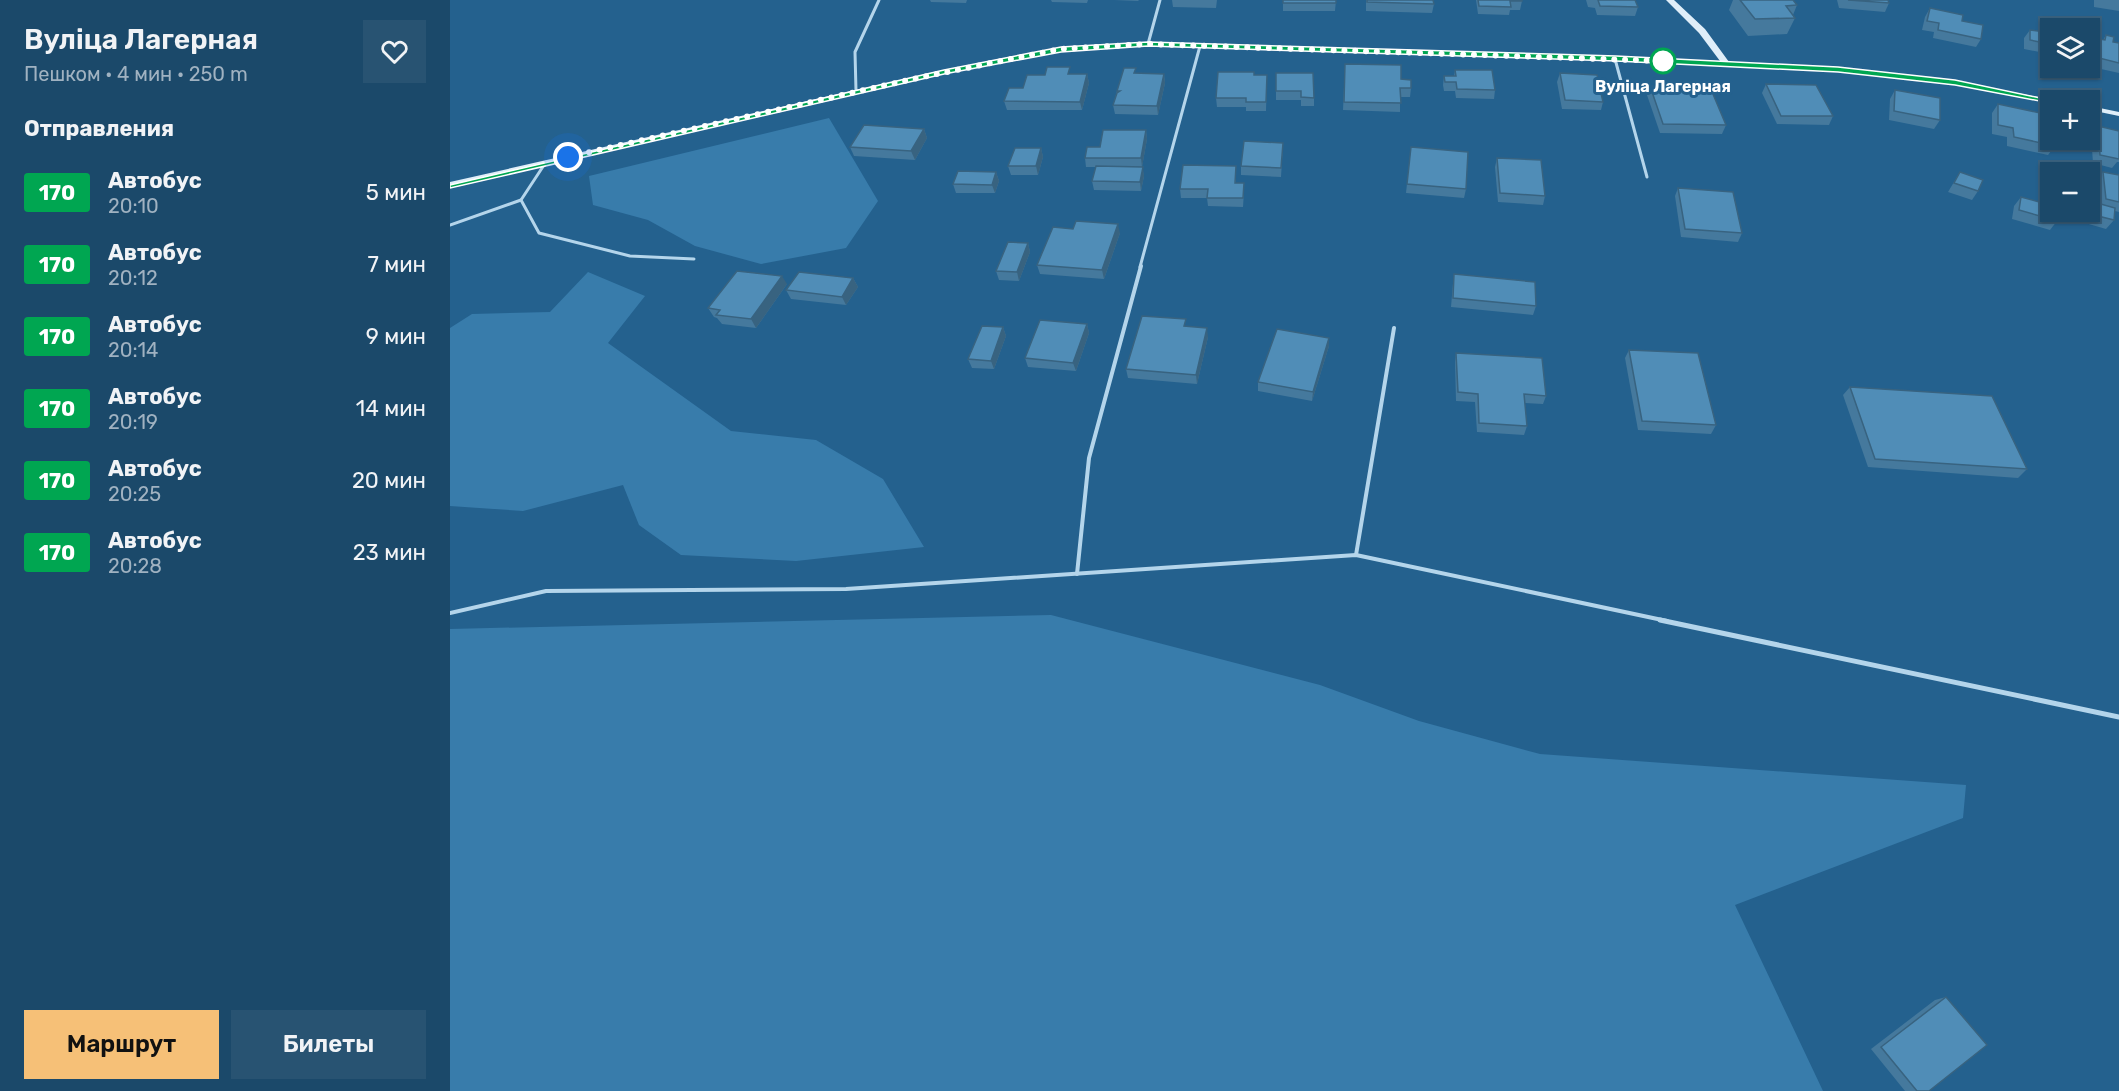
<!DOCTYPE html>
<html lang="ru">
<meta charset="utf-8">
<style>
:root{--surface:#1b496a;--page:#285372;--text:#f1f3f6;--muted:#a0b2c1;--line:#39617e;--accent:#f6c077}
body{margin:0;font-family:Rubik,sans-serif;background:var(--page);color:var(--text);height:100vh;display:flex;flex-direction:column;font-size:22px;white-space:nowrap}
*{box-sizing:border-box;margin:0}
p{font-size:20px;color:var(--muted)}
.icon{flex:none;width:33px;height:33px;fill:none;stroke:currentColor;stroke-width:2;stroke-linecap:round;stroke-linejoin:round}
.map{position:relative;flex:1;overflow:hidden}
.sheet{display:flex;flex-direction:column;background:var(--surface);width:450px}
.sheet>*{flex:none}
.badge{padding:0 12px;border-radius:4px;font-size:21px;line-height:39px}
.fabs{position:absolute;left:1590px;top:18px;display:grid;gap:12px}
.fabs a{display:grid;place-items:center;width:60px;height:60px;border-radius:0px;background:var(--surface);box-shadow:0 2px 4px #0004,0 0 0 2px var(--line);font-size:30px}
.you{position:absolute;width:30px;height:30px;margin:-15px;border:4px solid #fff;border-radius:50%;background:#1a73e8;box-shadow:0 0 0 9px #1a73e833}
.map>.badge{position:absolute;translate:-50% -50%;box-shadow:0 0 0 3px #fff}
h2{padding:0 24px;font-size:22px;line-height:54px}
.round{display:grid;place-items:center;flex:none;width:63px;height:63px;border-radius:0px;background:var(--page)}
.overview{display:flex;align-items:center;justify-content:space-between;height:102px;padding:0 24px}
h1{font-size:28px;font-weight:600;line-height:45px}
.cta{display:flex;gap:12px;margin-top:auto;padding:12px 24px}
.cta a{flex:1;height:69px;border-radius:0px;background:var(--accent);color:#111;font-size:24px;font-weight:600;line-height:69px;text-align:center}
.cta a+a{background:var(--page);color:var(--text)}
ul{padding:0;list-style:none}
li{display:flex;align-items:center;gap:18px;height:72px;padding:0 24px}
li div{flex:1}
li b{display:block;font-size:22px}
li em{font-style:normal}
li .badge{min-width:66px;font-weight:700;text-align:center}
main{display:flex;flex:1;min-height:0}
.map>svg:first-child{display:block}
.green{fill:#387cab}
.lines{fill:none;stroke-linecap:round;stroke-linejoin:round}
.lane-far2{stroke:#b4d5eb;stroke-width:3}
.lane-far1{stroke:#b4d5eb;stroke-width:4}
.lane{stroke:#b4d5eb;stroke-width:5}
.secondary{fill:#dfeef9;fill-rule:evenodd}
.wall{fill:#45799d}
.shaded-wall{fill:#386380}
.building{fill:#508db7;stroke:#386380;stroke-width:1.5}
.line{fill:#00a651;stroke:#fff;stroke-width:1.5}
.walk{stroke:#fff;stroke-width:6;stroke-dasharray:0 10.8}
.stop-dot{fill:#fff;stroke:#00a651;stroke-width:3}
.labels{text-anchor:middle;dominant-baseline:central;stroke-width:6;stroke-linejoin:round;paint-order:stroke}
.far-stop-label{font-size:16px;font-weight:bold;fill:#fff;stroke:#24618e}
</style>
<main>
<section class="sheet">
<div class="overview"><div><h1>Вуліца Лагерная</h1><p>Пешком · 4 мин · 250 m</p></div><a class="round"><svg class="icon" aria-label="heart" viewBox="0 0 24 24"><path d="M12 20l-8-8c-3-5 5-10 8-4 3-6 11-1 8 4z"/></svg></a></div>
<h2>Отправления</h2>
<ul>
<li><span class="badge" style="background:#00a651;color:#fff">170</span><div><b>Автобус</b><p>20:10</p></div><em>5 мин</em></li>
<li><span class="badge" style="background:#00a651;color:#fff">170</span><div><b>Автобус</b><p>20:12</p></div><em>7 мин</em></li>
<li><span class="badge" style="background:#00a651;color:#fff">170</span><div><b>Автобус</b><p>20:14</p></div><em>9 мин</em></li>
<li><span class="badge" style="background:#00a651;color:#fff">170</span><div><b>Автобус</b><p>20:19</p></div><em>14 мин</em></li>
<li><span class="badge" style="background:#00a651;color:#fff">170</span><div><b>Автобус</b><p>20:25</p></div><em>20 мин</em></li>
<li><span class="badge" style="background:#00a651;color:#fff">170</span><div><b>Автобус</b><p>20:28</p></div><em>23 мин</em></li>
</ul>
<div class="cta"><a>Маршрут</a><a>Билеты</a></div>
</section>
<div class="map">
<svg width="1669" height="1091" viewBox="0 0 1669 1091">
<rect width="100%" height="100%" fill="#24618e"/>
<g class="green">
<polygon points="379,118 428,201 396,248 311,264 245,246 198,220 143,205 139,176"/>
<polygon points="138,272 195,296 158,343 281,431 366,440 433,479 474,547 346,561 231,555 189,525 173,485 73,511 0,506 0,328 22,314 100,312"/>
<polygon points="601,615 870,685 969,721 1090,754 1516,785 1513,818 1285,905 1373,1091 0,1091 0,629"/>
</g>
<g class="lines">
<g class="lane-far2">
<polyline points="698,44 710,0"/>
<polyline points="1165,59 1197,177"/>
<polyline points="406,91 405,52 429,0"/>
<polyline points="96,162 71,200 89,233 180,256 244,259"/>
<polyline points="0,225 71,200"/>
<polyline points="690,267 750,46"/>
</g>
<g class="lane-far1">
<polyline points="906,555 944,328"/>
<polyline points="627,574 639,458 691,266"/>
<polyline points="0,613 96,591 396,589 906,555 1217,621"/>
</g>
<polyline class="lane" points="1210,620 1669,717"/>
<g class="secondary">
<polygon points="1216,0 1224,0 1255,29 1279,62 1388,67 1505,81 1604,100 1600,100 1600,103 1505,85 1388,71 1165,61 698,46 611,51 494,74 0,188 0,182 494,70 611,47 698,42 1270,61 1249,33"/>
<polygon points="1640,106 1669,112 1669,116 1640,110"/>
</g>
</g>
<g class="wall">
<polygon points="480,0 517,0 516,3 481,2"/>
<polygon points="601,0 638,0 637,3 602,2"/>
<polygon points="664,0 689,0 688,1"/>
<polygon points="722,0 767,0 766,8 723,7"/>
<polygon points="833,0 886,0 885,11 833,11"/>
<polygon points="916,0 983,0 984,4 982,13 916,11"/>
<polygon points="1026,0 1072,0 1072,1 1070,10 1060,10 1059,15 1028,14"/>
<polygon points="1136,0 1185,0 1188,7 1185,16 1147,15 1145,8 1138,7"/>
<polygon points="1283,0 1343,0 1347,5 1343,15 1345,18 1337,34 1298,36 1279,10"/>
<polygon points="1387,0 1438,0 1439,3 1435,12 1389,8"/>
<polygon points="1644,0 1669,0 1669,11 1644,7"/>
<polygon points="1480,8 1512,21 1531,39 1526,47 1483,38 1484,32 1472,30 1475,17"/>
<polygon points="1595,27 1600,28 1600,54 1574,49 1574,38 1580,30 1591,32"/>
<polygon points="1656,35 1663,42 1669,43 1669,73 1642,67 1643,61 1640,60 1640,41 1646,43 1649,39 1653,40"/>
<polygon points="895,64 951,79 961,88 960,97 950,97 950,112 893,110"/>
<polygon points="1005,70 1045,90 1044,99 1006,98 1005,91 994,91 993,85 994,76 1004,76"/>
<polygon points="686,73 714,74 715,83 708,115 665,114 663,105 667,91"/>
<polygon points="826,73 864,98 864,106 851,106 851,100 826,100"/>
<polygon points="1110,73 1153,102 1151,110 1112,109 1107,82"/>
<polygon points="622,74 637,74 639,83 632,110 557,110 554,101 573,88 595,75"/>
<polygon points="804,75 817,75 816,111 796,111 796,107 767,107 766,98"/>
<polygon points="1316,84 1383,116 1379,125 1327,124 1312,93"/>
<polygon points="1200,86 1276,125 1272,134 1210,133 1197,95"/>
<polygon points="1445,90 1490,120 1484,129 1439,120 1440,99"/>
<polygon points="1548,104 1605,146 1598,155 1557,146 1557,137 1542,134 1542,113"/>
<polygon points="1648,126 1669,131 1669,162 1667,162 1662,168 1643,163 1641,135"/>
<polygon points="474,129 477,138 465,160 404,156 400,147"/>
<polygon points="696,130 697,139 692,167 694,176 691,191 644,190 642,181 646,167 636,167 635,158 650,147"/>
<polygon points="833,143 831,177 791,175 791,166"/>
<polygon points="961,147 1016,189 1014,198 956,193"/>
<polygon points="591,148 593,157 588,175 561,175 558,166"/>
<polygon points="1047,158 1095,196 1093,205 1048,202 1045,167"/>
<polygon points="546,172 549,181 545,193 506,193 503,184"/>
<polygon points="1510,172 1528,191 1522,200 1498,192"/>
<polygon points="1653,172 1669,175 1669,212 1665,211 1664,220 1656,229 1618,218 1619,212 1640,212 1648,204 1645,181"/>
<polygon points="786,174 786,183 794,192 793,207 758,206 757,198 731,198 730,189"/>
<polygon points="1228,188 1292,233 1288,242 1231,237 1225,196"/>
<polygon points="1571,197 1607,221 1600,230 1562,219 1564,206"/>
<polygon points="623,229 670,233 654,279 590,274 587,265"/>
<polygon points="578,243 580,252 569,281 549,280 546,271"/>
<polygon points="1004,274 1086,306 1083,315 1001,307 1003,283"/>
<polygon points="403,278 408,287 396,305 341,299 336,290"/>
<polygon points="337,284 306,328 272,324 267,318 264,317 258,308"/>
<polygon points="637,324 639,333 626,371 578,367 575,358"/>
<polygon points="737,326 758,337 747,384 678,378 676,369"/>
<polygon points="553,327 556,336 544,369 522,368 518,359"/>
<polygon points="879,338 879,346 862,401 808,391 808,382"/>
<polygon points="1179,350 1266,425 1261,434 1188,430 1175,358"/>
<polygon points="1006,353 1096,396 1093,404 1075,403 1077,426 1074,435 1027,432 1025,402 1006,401 1005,362"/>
<polygon points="1400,387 1577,469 1568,478 1418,467 1393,395"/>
<polygon points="1496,997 1479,1091 1455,1091 1421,1049 1485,1000"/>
</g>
<g class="shaded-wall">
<polygon points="637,74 639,83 632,110 630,102"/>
<polygon points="714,74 715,83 708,115 707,106"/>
<polygon points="474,129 477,138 465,160 461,151"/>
<polygon points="696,130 697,139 692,167 691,158"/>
<polygon points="591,148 593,157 588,175 586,166"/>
<polygon points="693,167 694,176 691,191 690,182"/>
<polygon points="546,172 549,181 545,193 542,185"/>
<polygon points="668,224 670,233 654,279 652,270"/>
<polygon points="578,243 580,252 569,281 567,272"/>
<polygon points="332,276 337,284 306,328 301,319"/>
<polygon points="403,278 408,287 396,305 392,297"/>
<polygon points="637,324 639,333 626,371 623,363"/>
<polygon points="553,327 556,336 544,369 541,361"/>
<polygon points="757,328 758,337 747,384 746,375"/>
<polygon points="879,338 879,346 862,401 863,392"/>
</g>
<g class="building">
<rect x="833" y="0" width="53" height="3"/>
<polygon points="917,0 983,0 984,4 917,2"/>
<polygon points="1028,0 1072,0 1072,1 1060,1 1061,7 1029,6"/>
<polygon points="1148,0 1185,0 1188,7 1150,6"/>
<polygon points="1290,0 1343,0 1347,5 1336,6 1345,18 1305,19"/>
<polygon points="1398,0 1438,0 1439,3"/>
<polygon points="1480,8 1513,15 1512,21 1533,25 1531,39 1488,30 1489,23 1477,21"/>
<polygon points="1595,27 1604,28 1600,28 1600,44 1580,40 1580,30 1595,32"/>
<polygon points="1656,35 1664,37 1663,42 1669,43 1669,63 1649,58 1649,52 1640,50 1640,41 1648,43 1649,39 1655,40"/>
<polygon points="895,64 951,65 951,79 961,80 961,88 950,88 951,103 894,102"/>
<polygon points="597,67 620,67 618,74 637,74 630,102 554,101 559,88 573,88 577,75 595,75"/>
<polygon points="674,68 686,68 684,73 714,74 707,106 663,105 667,93 670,91 667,91"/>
<polygon points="1005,70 1042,70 1045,90 1007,89 1006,82 995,82 994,76 1006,76"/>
<polygon points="768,72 804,72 804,75 817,75 816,102 796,102 796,98 766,98"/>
<polygon points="826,73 863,73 864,98 851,97 851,91 826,91"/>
<polygon points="1110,73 1147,75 1153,102 1115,100"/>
<polygon points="1316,84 1366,85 1383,116 1331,116"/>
<polygon points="1200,86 1260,87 1276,125 1213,124"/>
<polygon points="1445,90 1490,98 1490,120 1444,111"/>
<polygon points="1548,104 1600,115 1600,140 1604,140 1605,146 1564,137 1563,128 1548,125"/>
<polygon points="414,125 474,129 461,151 400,147"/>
<polygon points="1648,126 1669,131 1669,159 1650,155"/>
<polygon points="653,130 696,130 691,158 635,158 637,147 650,147"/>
<polygon points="794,141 833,143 831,168 791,166"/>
<polygon points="961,147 1018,152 1016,189 957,184"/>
<polygon points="565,148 591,148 586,166 558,166"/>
<polygon points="1047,158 1091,160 1095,196 1050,193"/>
<polygon points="733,165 786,166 785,183 794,183 793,198 757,198 758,189 730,189"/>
<polygon points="646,166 693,167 690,182 642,181"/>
<polygon points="508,171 546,172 542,185 503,184"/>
<polygon points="1510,172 1533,180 1528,191 1504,183"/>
<polygon points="1653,172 1669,175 1669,202 1656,199"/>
<polygon points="1228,188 1283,192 1292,233 1235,229"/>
<polygon points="1571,197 1600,205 1600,212 1608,212 1607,221 1569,210"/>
<polygon points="1640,201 1665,208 1664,220 1632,212 1640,212"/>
<polygon points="626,221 668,224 652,270 587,265 603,227 623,229"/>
<polygon points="558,242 578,243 567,272 546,271"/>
<polygon points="287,271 332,276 301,319 266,315 270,310 258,308"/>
<polygon points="349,272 403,278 392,297 336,290"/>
<polygon points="1004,274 1085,282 1086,306 1003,298"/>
<polygon points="692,316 736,319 734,326 757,328 746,375 676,369"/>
<polygon points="590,320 637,324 623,363 575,358"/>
<polygon points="532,326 553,327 541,361 518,359"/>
<polygon points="827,329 879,338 863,392 808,382"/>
<polygon points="1179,350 1248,353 1266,425 1192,421"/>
<polygon points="1006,353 1092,358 1096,396 1074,394 1077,426 1029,423 1028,394 1008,392"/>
<polygon points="1400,387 1542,396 1577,469 1425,459"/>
<polygon points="1496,997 1537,1045 1479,1091 1467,1091 1431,1047"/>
</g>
<polygon class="line" points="698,42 1166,56 1388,67 1505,80 1604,101 1600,103 1505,85 1388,72 1166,61 698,46 611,52 494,74 0,188 0,185 494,70 611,47"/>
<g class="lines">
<polyline class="walk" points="118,157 472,77 611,49 698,44 1213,61"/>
</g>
<circle class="stop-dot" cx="1213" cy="61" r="12"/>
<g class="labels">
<g class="far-stop-label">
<text x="1213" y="86">Вуліца Лагерная</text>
</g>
</g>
</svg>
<div class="fabs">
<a><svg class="icon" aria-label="layers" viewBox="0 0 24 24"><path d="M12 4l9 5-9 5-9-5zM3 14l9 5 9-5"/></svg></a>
<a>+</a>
<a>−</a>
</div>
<div class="you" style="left:118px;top:157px"></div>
</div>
</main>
